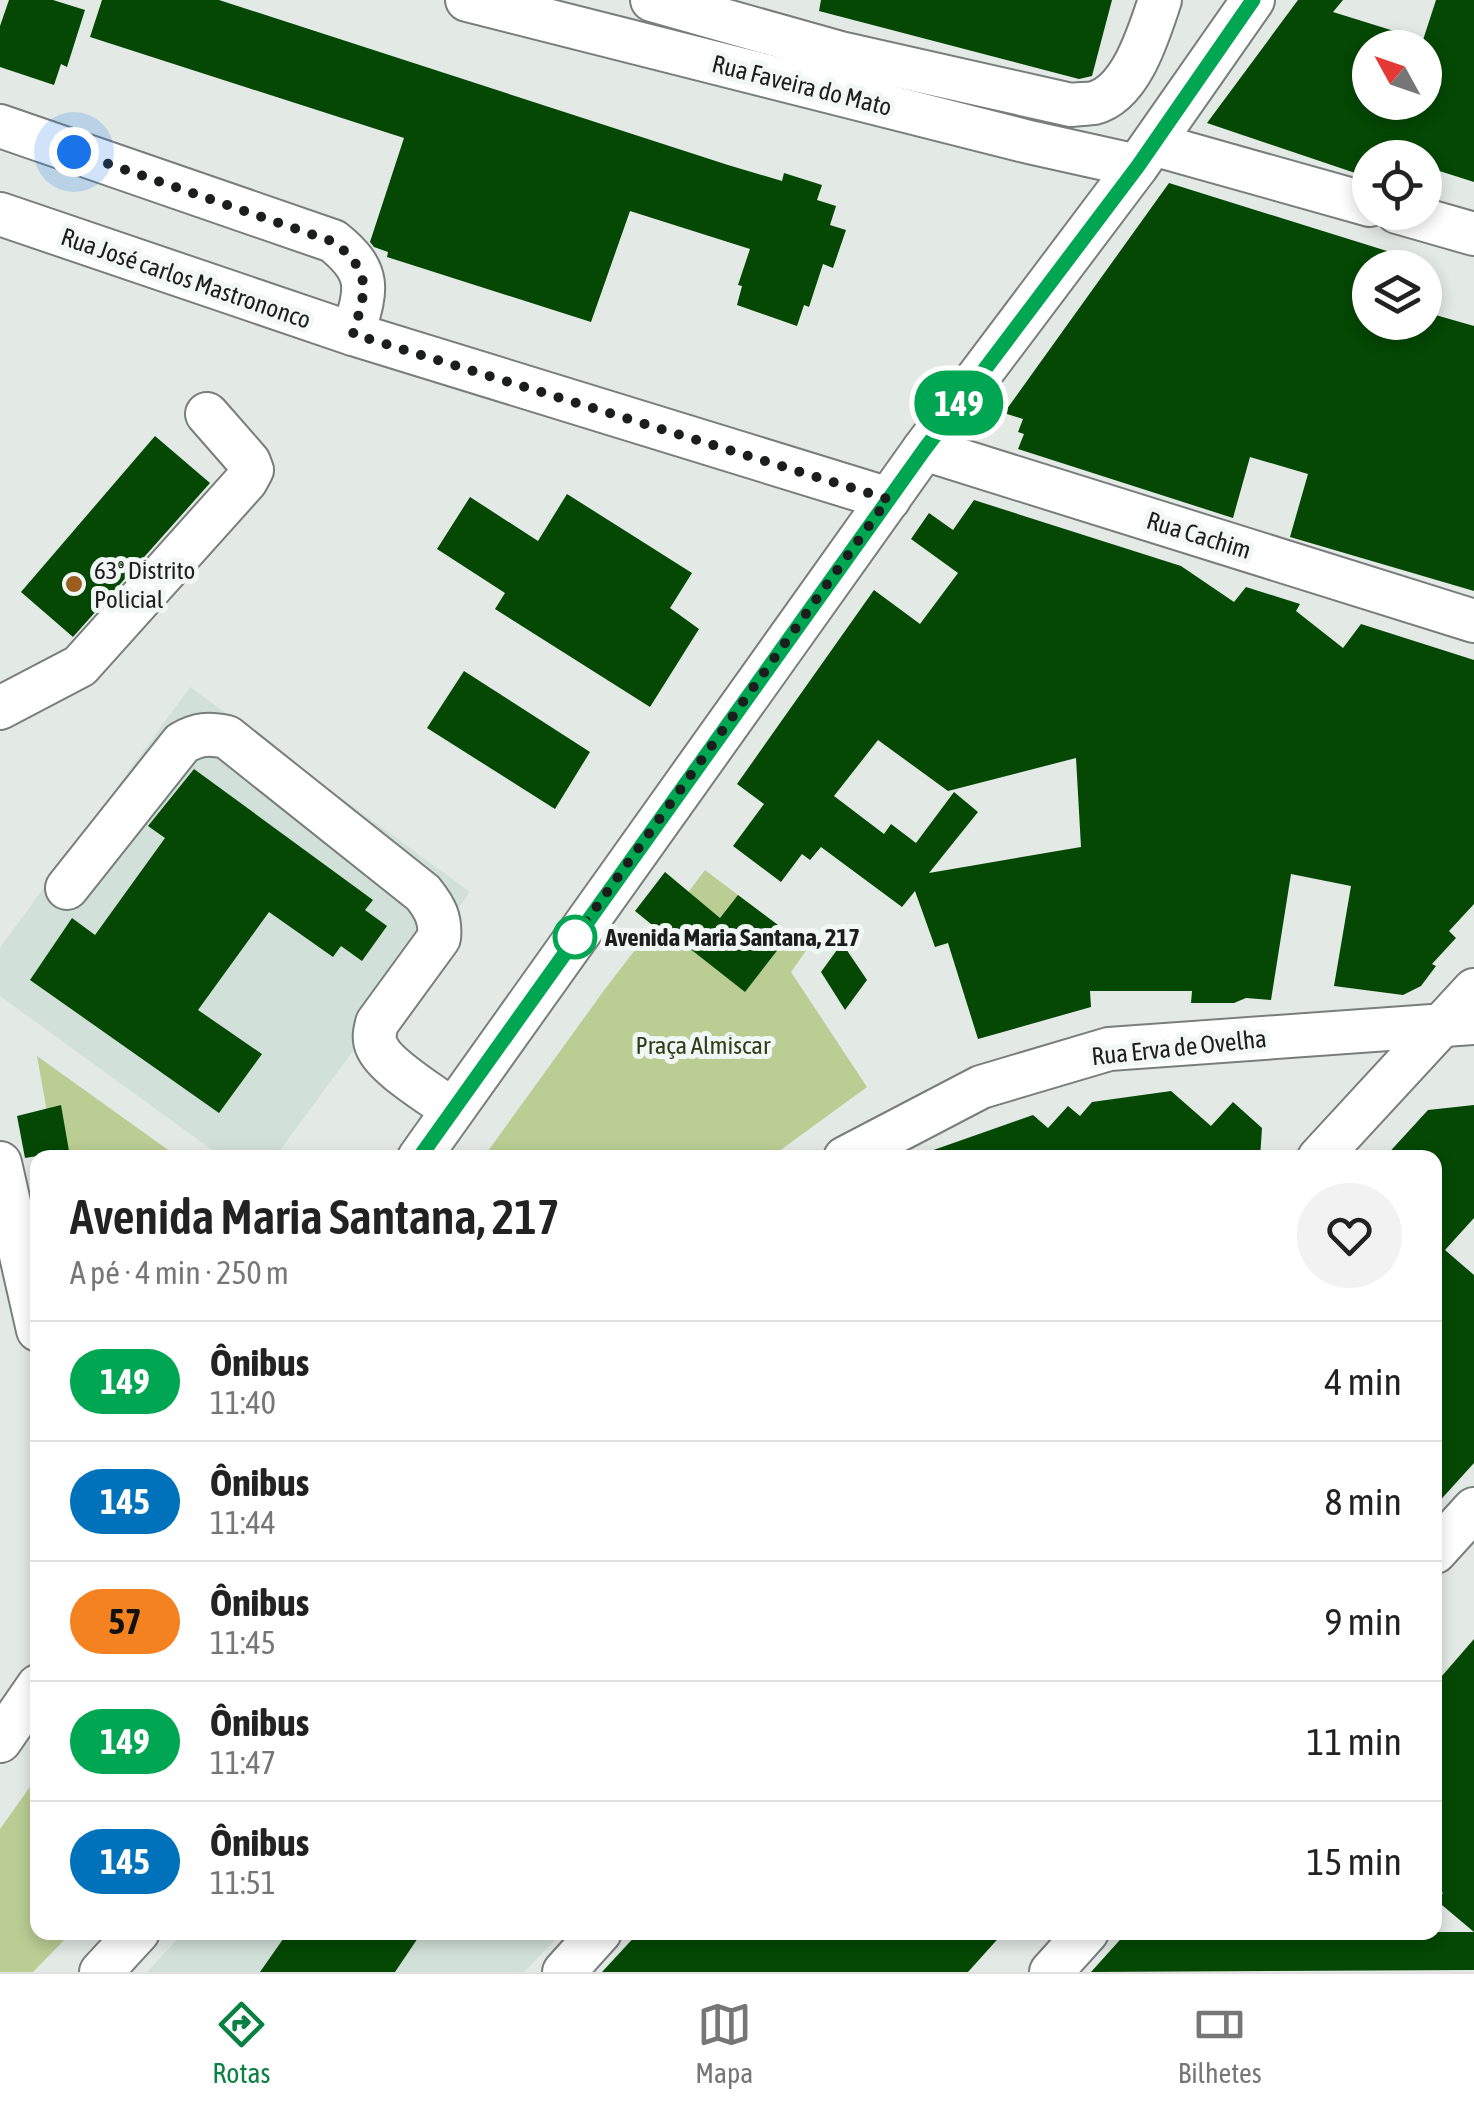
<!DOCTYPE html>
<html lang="pt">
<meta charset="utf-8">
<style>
:root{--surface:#fff;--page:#f2f2f2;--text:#222;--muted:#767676;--line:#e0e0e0;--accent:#0b8043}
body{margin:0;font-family:"Asap Condensed",sans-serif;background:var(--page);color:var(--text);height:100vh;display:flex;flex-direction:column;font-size:38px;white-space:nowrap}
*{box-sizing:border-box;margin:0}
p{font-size:32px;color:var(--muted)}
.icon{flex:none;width:55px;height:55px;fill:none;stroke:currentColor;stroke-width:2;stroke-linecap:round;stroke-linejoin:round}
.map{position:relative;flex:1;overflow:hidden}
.details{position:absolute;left:30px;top:1150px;width:1412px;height:790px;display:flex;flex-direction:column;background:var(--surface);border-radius:20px;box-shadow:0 5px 15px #0003}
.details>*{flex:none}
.badge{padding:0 20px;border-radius:32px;font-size:35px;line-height:65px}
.needle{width:65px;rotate:310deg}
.tools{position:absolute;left:1352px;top:30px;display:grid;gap:20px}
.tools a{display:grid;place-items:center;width:90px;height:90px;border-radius:50%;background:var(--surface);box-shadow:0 5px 15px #0003;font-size:50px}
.you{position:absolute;width:50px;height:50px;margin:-25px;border:8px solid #fff;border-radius:50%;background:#1a73e8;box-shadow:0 0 0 15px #1a73e833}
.map>.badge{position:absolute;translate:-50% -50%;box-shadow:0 0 0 5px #fff}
.round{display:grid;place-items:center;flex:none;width:105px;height:105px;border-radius:52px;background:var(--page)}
.summary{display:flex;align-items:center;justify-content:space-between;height:170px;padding:0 40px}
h1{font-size:48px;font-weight:600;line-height:75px}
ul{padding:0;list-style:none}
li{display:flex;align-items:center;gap:30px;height:120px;padding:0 40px;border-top:2px solid var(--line)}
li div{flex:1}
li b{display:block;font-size:38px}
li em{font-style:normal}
li .badge{min-width:110px;font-weight:700;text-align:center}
.tab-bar{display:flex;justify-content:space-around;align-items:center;height:140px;border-top:2px solid var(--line);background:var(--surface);font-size:28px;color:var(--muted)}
.tab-bar a{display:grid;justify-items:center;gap:5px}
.tab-bar .current{color:var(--accent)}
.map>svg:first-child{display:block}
.built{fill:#d1e0d8}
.green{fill:#bacd93}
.building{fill:#044804;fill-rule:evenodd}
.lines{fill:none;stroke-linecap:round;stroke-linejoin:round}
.minor-casing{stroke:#787e7b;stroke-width:46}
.minor{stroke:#fff;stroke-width:42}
.line-casing{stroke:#fff;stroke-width:22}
.line{stroke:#00a651;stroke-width:15}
.walk{stroke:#1c1e1d;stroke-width:10;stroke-dasharray:0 18}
.poi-dot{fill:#9a5e20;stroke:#f0f7f4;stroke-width:4}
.stop-dot{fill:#fff;stroke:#00a651;stroke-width:5}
.labels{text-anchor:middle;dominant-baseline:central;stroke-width:10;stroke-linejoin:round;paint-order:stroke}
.street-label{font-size:25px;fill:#1c1e1d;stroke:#f0f7f4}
.poi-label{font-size:25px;fill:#1c1e1d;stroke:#f0f7f4;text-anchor:start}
.stop-label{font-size:25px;font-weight:bold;fill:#1c1e1d;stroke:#f0f7f4;text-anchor:start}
.park-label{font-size:25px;fill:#313b17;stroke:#f0f7f4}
</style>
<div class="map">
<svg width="1474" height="1972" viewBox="0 0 1474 1972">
<rect width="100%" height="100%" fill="#e3eae6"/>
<g class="built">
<polygon points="190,687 470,892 275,1157 222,1157 0,996 0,948"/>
<polygon points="183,1933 562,1933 524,1972 147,1972"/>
</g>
<g class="green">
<polygon points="705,870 808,948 791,972 867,1087 771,1157 483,1158 605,989 681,890 687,894"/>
<polygon points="37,1056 178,1157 55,1157"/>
<polygon points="37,1777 38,1932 71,1933 33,1972 0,1972 0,1829"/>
</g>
<g class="building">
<polygon points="9,0 53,0 85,10 67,67 61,64 54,85 0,67 0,26"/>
<polygon points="102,0 219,0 728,165 782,181 784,173 822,185 817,200 836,206 830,225 846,230 833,268 823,264 809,307 804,305 797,326 737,305 742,286 738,285 750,249 630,211 591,322 387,257 388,252 374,247 370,242 404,138 90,37"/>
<polygon points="821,0 1112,0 1092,76 1079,79 819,11"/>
<path d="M1298,0H1343L1333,12L1423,40L1436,0H1474V182L1430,168L1425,184V158H1370V178L1207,123ZM1370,48H1425V102H1370Z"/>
<polygon points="1169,183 1403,256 1400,268 1370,268 1370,322 1425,322 1425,312 1474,326 1474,591 1290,537 1308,474 1250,457 1233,518 1018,449 1024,434 1018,432 1023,419 1004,413"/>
<polygon points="155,436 210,483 73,637 21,592"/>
<polygon points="567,494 692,573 670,608 699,629 650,707 495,609 505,593 437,549 470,497 538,541"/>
<path d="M974,500L1181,566L1234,602L1246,587L1300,604L1296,611L1343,648L1361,624L1474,660V904L1449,931L1456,938L1432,964L1436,966L1421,986L1403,995L1334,986L1351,886L1291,874L1271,1000L1246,998L1234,1003H1191L1192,991H1090L1091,1007L978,1039L948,943L935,947L915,891L902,907L821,847L810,860L802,854L781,882L733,846L764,804L737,784L874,590L920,624L958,573L911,539L929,513L953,530ZM878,740L948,791L1076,758L1081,847L929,873L978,812L954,792L916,843L891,824L884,834L834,796Z"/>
<polygon points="464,671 590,752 555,809 427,728"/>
<polygon points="194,769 373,900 365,910 387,926 362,961 341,946 333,957 269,912 198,1010 262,1054 219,1113 30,980 72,918 95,935 165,838 148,826"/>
<polygon points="665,872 720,918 738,895 790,934 745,992 670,933 667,937 635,911"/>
<polygon points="842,943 867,980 845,1010 821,972"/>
<polygon points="1171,1091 1211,1126 1233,1102 1262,1128 1260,1158 926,1158 925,1153 1033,1115 1048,1128 1068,1106 1080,1116 1092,1102"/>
<polygon points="61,1105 69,1151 25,1158 17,1116"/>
<polygon points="1474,1105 1474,1218 1445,1250 1474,1275 1474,1463 1435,1506 1435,1158 1384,1158 1428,1110"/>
<polygon points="1474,1639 1474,1970 1091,1972 1127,1932 1474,1932 1436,1900 1443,1893 1435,1887 1435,1684"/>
<polygon points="288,1932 422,1932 395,1972 260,1972"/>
<polygon points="639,1932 1004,1932 968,1972 602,1972"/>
</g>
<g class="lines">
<defs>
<g id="minor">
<polyline points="467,0 1029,142 1137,166"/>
<path d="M652,0L840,53L1071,105C1078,104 1087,104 1094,103C1132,93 1149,32 1160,0"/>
<path d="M0,126L333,241C373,273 366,290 353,334"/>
<polyline points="1153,144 1370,205"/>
<polyline points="1397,212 1474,234"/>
<polyline points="0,214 353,334 889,499"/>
<polyline points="924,449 1474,621"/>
<polyline points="0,708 80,666 246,481 252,470 249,462 207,414"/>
<path d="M67,888L182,743C198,734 208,733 227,737L423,893C435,908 441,919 439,938L377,1023C375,1031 373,1039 377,1047C386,1068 433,1095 452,1110"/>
<polyline points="419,1158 924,449 1137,166 1253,0"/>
<polyline points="845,1158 981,1087 1109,1049 1474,1023"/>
<polyline points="1319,1158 1474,990"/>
<polyline points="0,1163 38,1330"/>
<polyline points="1435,1552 1474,1509"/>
<polyline points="0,1741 38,1686"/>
<polyline points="101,1972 138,1932"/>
<polyline points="564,1972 600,1932"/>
<polyline points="1051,1972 1087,1932"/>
</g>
</defs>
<use href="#minor" class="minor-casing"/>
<use href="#minor" class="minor"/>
</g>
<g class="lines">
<defs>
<polyline id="line" points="419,1158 924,450 1138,166 1253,0"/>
</defs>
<use href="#line" class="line-casing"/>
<use href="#line" class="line"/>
<path class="walk" d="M74,152L334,242C373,273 366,290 353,334L888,499L575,937"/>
</g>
<circle class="poi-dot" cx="74" cy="584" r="10"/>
<circle class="stop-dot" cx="575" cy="937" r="20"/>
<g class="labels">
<g class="street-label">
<text transform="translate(802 85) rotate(14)">Rua Faveira do Mato</text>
<text transform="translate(186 278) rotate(19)">Rua José carlos Mastrononco</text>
<text transform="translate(1199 535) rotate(17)">Rua Cachim</text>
<text transform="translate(1179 1047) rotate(-6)">Rua Erva de Ovelha</text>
</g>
<g class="poi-label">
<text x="94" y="570">63º Distrito<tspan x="94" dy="29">Policial</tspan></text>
</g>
<g class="stop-label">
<text x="605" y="937">Avenida Maria Santana, 217</text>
</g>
<g class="park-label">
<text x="703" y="1045">Praça Almiscar</text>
</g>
</g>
</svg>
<div class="tools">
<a><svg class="needle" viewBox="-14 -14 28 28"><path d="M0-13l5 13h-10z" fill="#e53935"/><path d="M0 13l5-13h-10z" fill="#767676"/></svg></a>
<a><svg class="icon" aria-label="locate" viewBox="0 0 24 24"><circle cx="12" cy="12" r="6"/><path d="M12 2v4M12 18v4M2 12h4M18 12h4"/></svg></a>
<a><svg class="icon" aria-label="layers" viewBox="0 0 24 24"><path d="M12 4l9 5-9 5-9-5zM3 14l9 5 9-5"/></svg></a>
</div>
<div class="you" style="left:74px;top:152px"></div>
<b class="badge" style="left:959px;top:403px;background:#00a651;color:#fff">149</b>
<section class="details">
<div class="summary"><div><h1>Avenida Maria Santana, 217</h1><p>A pé · 4 min · 250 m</p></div><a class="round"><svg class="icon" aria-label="heart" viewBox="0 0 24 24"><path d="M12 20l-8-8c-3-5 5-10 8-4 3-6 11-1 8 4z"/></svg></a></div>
<ul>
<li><span class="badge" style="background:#00a651;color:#fff">149</span><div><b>Ônibus</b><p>11:40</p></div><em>4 min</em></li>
<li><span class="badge" style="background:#0072bc;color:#fff">145</span><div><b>Ônibus</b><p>11:44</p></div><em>8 min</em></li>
<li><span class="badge" style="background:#f58220;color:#111">57</span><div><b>Ônibus</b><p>11:45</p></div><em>9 min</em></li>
<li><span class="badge" style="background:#00a651;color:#fff">149</span><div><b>Ônibus</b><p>11:47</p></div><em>11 min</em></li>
<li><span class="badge" style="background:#0072bc;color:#fff">145</span><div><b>Ônibus</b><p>11:51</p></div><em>15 min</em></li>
</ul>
</section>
</div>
<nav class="tab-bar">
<a class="current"><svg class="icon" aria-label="directions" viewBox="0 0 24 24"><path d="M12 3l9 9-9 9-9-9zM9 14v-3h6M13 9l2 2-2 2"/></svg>Rotas</a>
<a><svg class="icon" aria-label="map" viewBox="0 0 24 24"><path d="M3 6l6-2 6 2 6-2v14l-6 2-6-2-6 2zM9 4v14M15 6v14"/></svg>Mapa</a>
<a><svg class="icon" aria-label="tickets" viewBox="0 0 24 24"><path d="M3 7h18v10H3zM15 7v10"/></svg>Bilhetes</a>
</nav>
